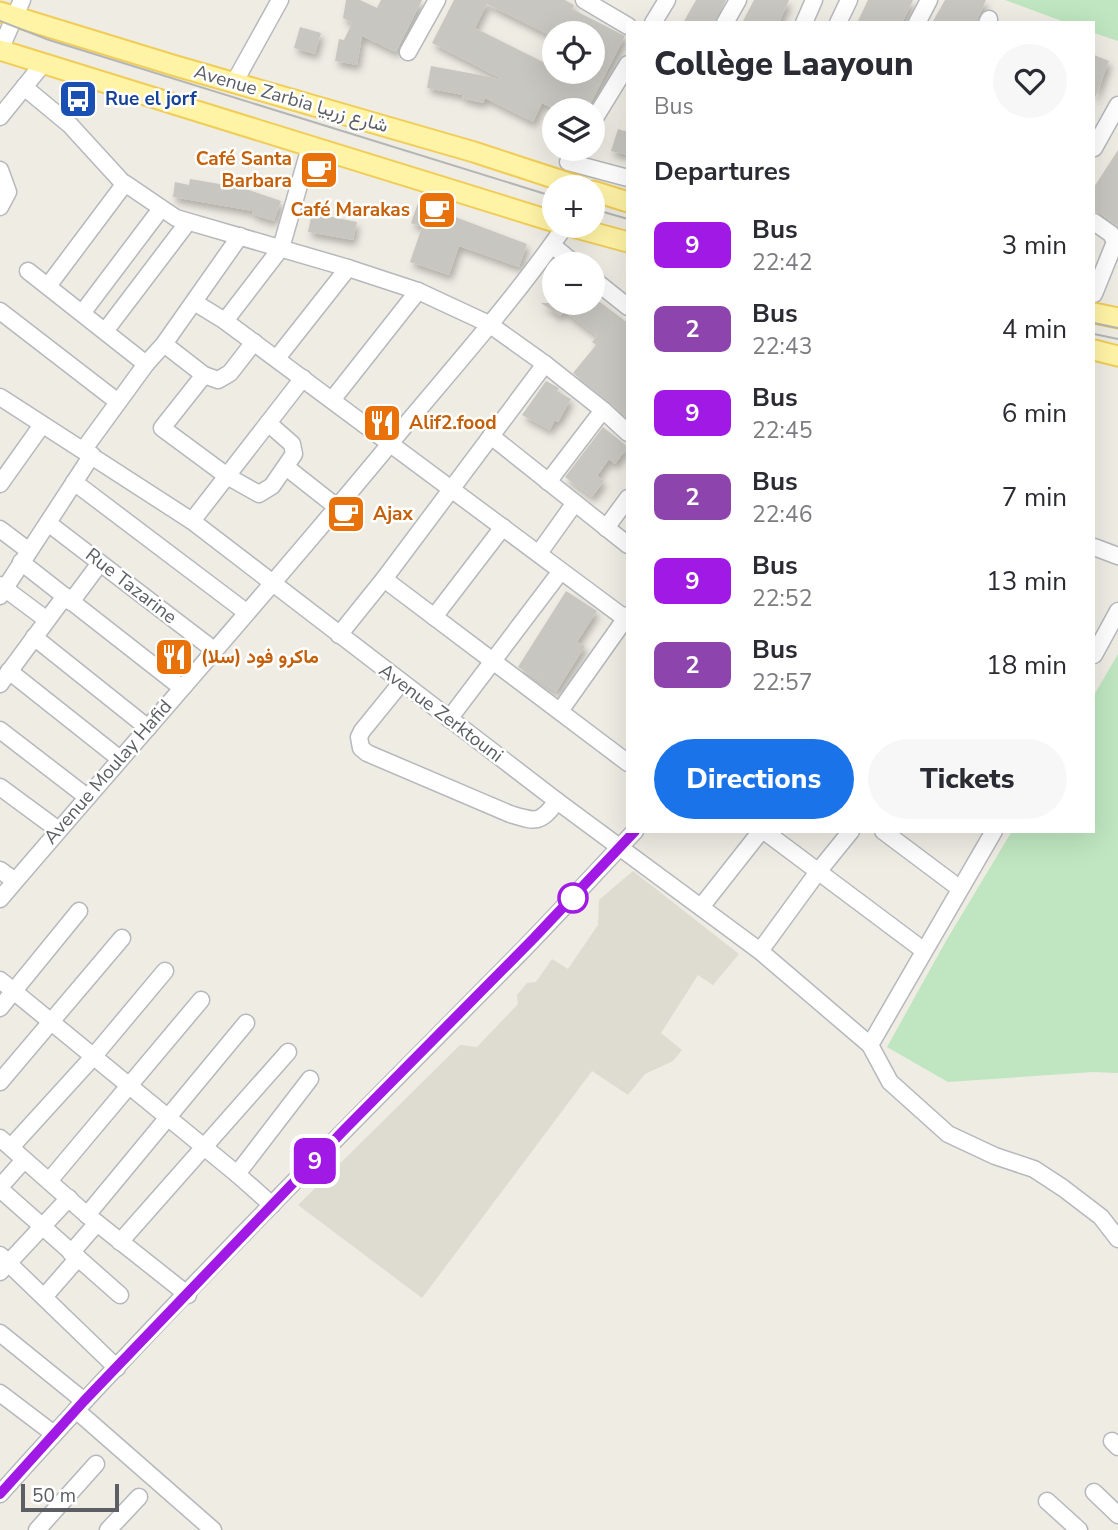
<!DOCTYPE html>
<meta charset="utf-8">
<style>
:root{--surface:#fff;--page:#f7f7f7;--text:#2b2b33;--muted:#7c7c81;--accent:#1a73e8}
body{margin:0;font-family:"Nunito Sans",Vazirmatn,sans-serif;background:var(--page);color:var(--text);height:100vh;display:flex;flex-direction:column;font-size:26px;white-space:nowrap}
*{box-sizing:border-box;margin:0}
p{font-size:23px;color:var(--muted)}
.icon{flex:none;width:38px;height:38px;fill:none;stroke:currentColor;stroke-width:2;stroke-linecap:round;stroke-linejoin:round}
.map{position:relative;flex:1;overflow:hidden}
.details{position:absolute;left:626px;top:21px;width:469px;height:812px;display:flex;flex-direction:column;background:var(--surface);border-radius:0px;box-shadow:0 7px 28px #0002}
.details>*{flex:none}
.badge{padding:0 14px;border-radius:10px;font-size:24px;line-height:46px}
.controls{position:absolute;left:542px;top:21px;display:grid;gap:14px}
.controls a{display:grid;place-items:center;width:63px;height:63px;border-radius:50%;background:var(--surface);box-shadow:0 7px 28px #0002;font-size:35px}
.scale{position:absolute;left:21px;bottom:18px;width:98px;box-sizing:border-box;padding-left:7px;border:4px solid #5b5e63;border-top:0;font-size:19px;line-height:24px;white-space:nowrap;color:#5b5e63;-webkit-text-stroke:5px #fff;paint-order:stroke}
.map>.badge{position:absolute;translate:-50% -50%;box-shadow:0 0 0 4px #fff}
h2{padding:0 28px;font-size:26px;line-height:63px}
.round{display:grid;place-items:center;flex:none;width:74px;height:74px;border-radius:37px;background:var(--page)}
.head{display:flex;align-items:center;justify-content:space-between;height:119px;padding:0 28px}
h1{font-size:33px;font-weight:800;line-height:52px}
.button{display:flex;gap:14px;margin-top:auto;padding:14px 28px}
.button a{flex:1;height:80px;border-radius:42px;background:var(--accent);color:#fff;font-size:28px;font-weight:800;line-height:80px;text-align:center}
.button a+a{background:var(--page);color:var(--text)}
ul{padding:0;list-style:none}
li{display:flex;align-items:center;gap:21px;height:84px;padding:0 28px}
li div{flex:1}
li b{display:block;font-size:26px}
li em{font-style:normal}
li .badge{min-width:77px;font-weight:700;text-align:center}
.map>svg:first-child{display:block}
.education{fill:#dedbd1}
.green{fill:#bfe6c0}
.building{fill:#c8c6c0;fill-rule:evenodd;filter:url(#shadow)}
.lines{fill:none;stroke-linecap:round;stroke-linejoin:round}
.minor-casing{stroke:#b5b8bd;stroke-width:19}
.major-casing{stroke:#f1cd58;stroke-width:23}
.minor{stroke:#fff;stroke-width:16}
.major{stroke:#fff4a6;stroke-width:19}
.tram{stroke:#b4b5b5;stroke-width:2}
.line-casing{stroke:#fff;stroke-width:16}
.line{stroke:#a019e5;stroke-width:10}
.stop-dot{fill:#fff;stroke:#a019e5;stroke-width:3.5}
.labels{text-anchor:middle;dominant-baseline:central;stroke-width:5;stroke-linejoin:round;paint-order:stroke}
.transit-label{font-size:19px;font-weight:bold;fill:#164399;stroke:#fff;text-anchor:start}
.street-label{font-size:19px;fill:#5b5e63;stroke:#fff}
.food-label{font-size:19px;font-weight:bold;fill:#c56008;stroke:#fff;text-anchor:start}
</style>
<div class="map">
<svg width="1118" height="1530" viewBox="0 0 1118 1530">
<defs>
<filter id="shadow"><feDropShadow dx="3" dy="5.5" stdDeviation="3.5" flood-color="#0004"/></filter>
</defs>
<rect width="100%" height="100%" fill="#eeece3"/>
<polygon class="education" points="633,871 739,954 713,985 698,975 661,1033 682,1050 673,1061 645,1074 628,1095 592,1071 422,1298 298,1205 460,1045 477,1047 518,1004 517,995 527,983 536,982 552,959 568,969 598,925 599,900"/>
<g class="green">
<polygon points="1005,0 1118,0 1118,41 1094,33 1094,23 1067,23"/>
<polygon points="1118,654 1118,1073 1093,1072 948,1082 887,1047 946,941 1012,831 1094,831 1094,695"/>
</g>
<g class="building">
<polygon points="346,0 360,0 377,8 381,0 422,0 396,52 362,36 357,65 335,61 339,39 344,40 352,23 343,18"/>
<path d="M454,0H565L574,5L572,9L625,36L587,110H556L542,103L533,122L485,98L483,103L462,98L463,95L427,88L431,66L502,79L432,43ZM487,4L555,38V33H593V72H555V68L475,28Z"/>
<polygon points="696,0 726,0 715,23 683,23"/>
<polygon points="754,0 789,0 779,23 742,23"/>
<polygon points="868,0 913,0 902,23 857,23"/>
<polygon points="945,0 986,0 976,23 932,23"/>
<polygon points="300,27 321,33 315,54 294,48"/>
<polygon points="1094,55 1109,61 1095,98 1094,98"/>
<polygon points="618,129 628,132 628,155 611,151"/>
<polygon points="1118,150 1118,226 1100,213 1094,212 1094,187"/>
<polygon points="190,179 243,188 281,201 274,221 252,214 253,211 173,197 175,182 189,185"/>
<polygon points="418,203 527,244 519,267 459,246 449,275 410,262 422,227 411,223"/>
<polygon points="312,213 357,222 353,240 308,232"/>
<polygon points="593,297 628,323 628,418 573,373 596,345 592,342 597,336 564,311 560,316 541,303 593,303"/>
<polygon points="546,381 559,388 557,391 571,399 558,422 555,420 550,430 522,415"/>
<polygon points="603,427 628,447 615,464 609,459 597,476 604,481 592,497 565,477"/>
<polygon points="566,591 597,611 577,642 585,646 556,692 518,667"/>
</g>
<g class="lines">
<defs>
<g id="minor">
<polyline points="584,0 628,26"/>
<polyline points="653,23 667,0"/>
<polyline points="725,23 738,0"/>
<polyline points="804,23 814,0"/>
<polyline points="838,23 849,0"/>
<polyline points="917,23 929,0"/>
<polyline points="987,23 989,19"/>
<polyline points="0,50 22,0"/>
<polyline points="408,52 437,0"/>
<polyline points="234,83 280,0"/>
<polyline points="24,87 70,125 124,184"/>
<polyline points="0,117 42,65"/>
<polyline points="593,121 628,64"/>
<polyline points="1094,148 1118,105"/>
<polyline points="568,162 628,178"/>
<polyline points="0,170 8,192 0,207"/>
<polyline points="1094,222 1111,234 1115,242 1094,294"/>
<polyline points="552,245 575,264"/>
<polyline points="28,271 146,364"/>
<polyline points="593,279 628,307"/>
<polyline points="48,286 123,186 126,184 176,218 348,268 418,291 489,324 545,364 603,410 628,433"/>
<polyline points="194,302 225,321 626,619"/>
<polyline points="0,311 118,402"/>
<polyline points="83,312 160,210"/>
<polyline points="225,321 281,248 310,147"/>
<polyline points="106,330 188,222"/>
<polyline points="164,344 204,375 218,380 230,373 254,342"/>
<polyline points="277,358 348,268"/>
<polyline points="204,375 162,428 227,476 259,494 272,486 294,454 292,444 268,423"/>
<polyline points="0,397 192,521 557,801 760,951 870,1045 890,1082 948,1134 995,1156 1034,1169 1063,1188 1101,1217 1118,1239"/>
<polyline points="332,400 418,291"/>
<polyline points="491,436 628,545"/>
<polyline points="84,449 146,364 164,344 240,236"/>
<polyline points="286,467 338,508"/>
<polyline points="74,482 246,612"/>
<polyline points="548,482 603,410"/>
<polyline points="0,484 42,425"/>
<polyline points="192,521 303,378"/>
<polyline points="48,523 214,650"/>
<polyline points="606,528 628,498"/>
<polyline points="0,529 29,551"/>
<polyline points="1094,547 1118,556"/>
<polyline points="539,553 574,504"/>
<polyline points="21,562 182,688"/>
<polyline points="384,579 628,763"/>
<polyline points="0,585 47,620"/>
<polyline points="0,596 92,455"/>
<polyline points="71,602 100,563"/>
<polyline points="434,617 503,527"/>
<polyline points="339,635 384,579 545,364"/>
<polyline points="34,637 148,728"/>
<polyline points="1094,655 1118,611"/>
<polyline points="9,671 120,759"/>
<path d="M401,683L362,731L359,737L361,748L367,753L510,814C536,822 540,824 557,801"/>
<polyline points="0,684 65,596"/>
<polyline points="560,711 628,615"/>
<polyline points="449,719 561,571"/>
<polyline points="0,730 87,797"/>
<polyline points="0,787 57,829"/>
<polyline points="764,831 923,950"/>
<polyline points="883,831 959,888"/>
<polyline points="0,870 15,881"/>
<path d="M0,899C134,742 272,588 403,428C458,362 516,297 565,226"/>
<polyline points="701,907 761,831"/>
<polyline points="760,951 817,873 851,831"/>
<polyline points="0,980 237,1174 272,1205"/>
<polyline points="0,1008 79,911"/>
<polyline points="870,1045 994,831"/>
<polyline points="0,1082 122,938"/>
<polyline points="0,1138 87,1215 188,1295"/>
<polyline points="11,1147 93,1057 165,971"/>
<polyline points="237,1174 310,1079"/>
<polyline points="49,1181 201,1000"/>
<polyline points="0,1187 24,1160"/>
<polyline points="0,1189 120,1295"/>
<polyline points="87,1215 246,1023"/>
<polyline points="120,1242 288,1052"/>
<polyline points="71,1253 97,1223"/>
<polyline points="0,1255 117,1368"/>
<polyline points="0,1272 69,1198"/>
<polyline points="44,1297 78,1258"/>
<polyline points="0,1333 84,1401"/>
<polyline points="0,1393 54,1434"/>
<polyline points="76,1410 213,1530"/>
<polyline points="1112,1441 1118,1447"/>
<polyline points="1094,1492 1118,1515"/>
<path d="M0,1494C166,1308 343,1132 518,955C558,914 596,872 635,831"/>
<polyline points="1047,1501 1079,1530"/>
<polyline points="37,1530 96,1464"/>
<polyline points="108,1530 139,1497"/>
</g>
<g id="major">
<polyline points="0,12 176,66 474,152 581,187"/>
<polyline points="0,50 555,222"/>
<polyline points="593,191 628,202"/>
<polyline points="569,226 628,242"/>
<polyline points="1094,313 1118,318"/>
<polyline points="1094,350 1118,356"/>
</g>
</defs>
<use href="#minor" class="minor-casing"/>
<use href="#major" class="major-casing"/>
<use href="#minor" class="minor"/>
<use href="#major" class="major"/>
<g class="tram">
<polyline points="0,21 49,40 555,197"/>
<polyline points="593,209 628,219"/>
<polyline points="1094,323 1118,328"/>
<polyline points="1094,334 1118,339"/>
</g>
</g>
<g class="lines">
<defs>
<polyline id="line" points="0,1494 84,1401 344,1130 534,938 635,831"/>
</defs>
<use href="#line" class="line-casing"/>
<use href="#line" class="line"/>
</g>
<defs>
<symbol id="bus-square" viewBox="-11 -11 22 22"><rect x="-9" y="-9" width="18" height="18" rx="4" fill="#1a4fb4" stroke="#fff"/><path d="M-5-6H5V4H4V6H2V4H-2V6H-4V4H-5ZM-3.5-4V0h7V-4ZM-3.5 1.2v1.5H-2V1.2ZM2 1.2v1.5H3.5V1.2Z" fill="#fff"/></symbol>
<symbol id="cafe-square" viewBox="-11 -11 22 22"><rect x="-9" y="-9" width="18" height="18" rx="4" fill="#e8710a" stroke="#fff"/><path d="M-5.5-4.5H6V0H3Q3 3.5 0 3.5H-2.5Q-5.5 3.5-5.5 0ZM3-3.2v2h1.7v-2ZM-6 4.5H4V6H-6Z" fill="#fff"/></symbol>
<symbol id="restaurant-square" viewBox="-11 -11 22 22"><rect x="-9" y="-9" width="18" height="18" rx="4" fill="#e8710a" stroke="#fff"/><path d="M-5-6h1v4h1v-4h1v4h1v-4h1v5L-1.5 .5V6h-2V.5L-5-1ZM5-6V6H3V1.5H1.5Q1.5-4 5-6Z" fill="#fff"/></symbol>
</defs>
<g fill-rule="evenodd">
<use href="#bus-square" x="56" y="77" width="44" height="44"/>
<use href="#cafe-square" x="297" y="148" width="44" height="44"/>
<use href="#cafe-square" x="415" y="188" width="44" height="44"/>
<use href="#restaurant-square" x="360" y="401" width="44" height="44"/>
<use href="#cafe-square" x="324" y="492" width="44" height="44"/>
<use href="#restaurant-square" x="152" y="635" width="44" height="44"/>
</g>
<circle class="stop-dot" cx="573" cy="898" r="14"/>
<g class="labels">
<g class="transit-label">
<text x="105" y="99">Rue el jorf</text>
</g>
<g class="street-label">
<text transform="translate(291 99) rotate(16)">Avenue Zarbia شارع زربيا</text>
<text transform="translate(131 586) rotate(38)">Rue Tazarine</text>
<text transform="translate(441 713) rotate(37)">Avenue Zerktouni</text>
<text transform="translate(108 772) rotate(-49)">Avenue Moulay Hafid</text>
</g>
<g class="food-label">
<text x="292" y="159" text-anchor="end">Café Santa<tspan x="292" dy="22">Barbara</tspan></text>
<text x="410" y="210" text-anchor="end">Café Marakas</text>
<text x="409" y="423">Alif2.food</text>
<text x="373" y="514">Ajax</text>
<text x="201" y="657">ماكرو فود (سلا)</text>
</g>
</g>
</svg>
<div class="controls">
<a><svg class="icon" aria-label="locate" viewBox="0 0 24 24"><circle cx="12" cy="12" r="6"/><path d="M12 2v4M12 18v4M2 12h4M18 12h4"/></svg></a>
<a><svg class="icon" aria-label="layers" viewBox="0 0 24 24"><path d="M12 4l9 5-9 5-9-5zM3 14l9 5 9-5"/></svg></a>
<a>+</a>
<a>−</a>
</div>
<div class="scale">50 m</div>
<b class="badge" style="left:315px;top:1161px;background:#a019e5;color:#fff">9</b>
<section class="details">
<div class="head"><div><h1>Collège Laayoun</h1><p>Bus</p></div><a class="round"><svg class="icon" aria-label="heart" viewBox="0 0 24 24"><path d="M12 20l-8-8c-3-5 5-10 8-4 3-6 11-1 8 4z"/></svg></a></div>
<h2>Departures</h2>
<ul>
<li><span class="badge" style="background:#a019e5;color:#fff">9</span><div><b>Bus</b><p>22:42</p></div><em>3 min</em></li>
<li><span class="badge" style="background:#8e44ad;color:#fff">2</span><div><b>Bus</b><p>22:43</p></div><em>4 min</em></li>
<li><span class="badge" style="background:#a019e5;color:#fff">9</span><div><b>Bus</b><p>22:45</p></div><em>6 min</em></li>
<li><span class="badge" style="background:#8e44ad;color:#fff">2</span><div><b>Bus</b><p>22:46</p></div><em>7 min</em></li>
<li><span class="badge" style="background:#a019e5;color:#fff">9</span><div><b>Bus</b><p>22:52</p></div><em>13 min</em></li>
<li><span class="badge" style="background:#8e44ad;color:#fff">2</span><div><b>Bus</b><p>22:57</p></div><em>18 min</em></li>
</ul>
<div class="button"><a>Directions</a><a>Tickets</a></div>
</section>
</div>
